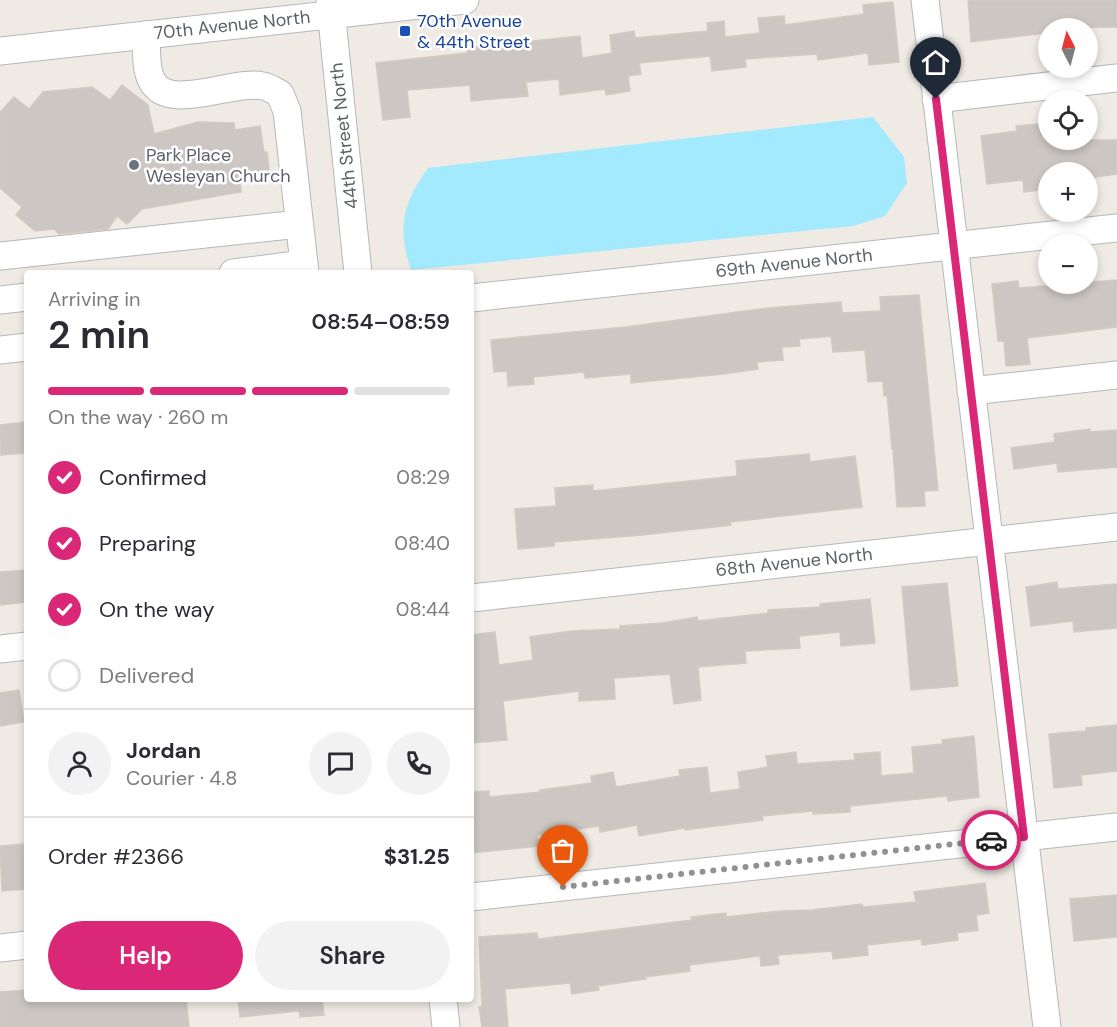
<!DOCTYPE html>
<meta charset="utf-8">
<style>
:root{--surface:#fff;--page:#f2f2f3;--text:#2b2b33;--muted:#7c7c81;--line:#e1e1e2;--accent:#db2777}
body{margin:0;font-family:"DM Sans",sans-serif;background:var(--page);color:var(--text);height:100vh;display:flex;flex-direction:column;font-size:22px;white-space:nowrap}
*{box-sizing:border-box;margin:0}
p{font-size:20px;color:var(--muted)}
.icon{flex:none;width:33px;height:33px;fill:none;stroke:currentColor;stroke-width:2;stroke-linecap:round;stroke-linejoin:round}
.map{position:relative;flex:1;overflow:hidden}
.sheet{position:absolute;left:24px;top:270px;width:450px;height:732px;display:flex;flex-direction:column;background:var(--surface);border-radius:6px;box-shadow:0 3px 9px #0003}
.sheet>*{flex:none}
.needle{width:39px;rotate:354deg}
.buttons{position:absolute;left:1038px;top:18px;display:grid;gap:12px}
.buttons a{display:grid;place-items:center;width:60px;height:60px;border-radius:50%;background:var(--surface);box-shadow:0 3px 9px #0003;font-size:30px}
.pin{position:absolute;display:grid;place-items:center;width:51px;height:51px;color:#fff;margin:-62px -26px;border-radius:50% 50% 50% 0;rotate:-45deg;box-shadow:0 0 6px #0007}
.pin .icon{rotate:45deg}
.courier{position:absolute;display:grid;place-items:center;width:60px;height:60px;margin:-30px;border:4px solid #db2777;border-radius:50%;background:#fff;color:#222;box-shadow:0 2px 8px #0007}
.summary em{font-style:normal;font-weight:600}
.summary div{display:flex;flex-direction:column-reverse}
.summary{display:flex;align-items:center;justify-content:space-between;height:102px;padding:0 24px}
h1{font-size:39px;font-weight:600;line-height:45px}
.bar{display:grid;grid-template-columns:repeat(4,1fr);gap:9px 6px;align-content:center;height:72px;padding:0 24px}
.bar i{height:8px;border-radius:4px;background:var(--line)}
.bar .active{background:var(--accent)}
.bar p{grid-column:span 4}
.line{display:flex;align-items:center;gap:15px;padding:0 24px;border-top:2px solid var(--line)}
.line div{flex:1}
.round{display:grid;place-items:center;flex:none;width:63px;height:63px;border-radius:32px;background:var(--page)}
ol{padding:0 24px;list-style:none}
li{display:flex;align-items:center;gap:18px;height:66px}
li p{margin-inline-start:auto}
li .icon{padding:6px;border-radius:50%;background:var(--accent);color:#fff;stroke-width:4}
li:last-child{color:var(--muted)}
li i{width:33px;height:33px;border:3px solid var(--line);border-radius:50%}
.cta{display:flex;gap:12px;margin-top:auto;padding:12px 24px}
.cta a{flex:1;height:69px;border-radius:36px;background:var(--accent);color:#fff;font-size:24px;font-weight:600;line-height:69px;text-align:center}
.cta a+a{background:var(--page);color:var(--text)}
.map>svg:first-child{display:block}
.water{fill:#a3eaff}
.building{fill:#ccc7c2;stroke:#d4cac1;stroke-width:1.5}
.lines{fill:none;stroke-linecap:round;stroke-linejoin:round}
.minor-casing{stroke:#b4b8bb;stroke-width:29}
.minor{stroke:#fff;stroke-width:27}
.done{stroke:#8f9291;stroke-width:6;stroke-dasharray:0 10.8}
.route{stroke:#db2777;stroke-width:8}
.transit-dot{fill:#1a4fb4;stroke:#fff;stroke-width:2}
.worship-dot{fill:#6b7280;stroke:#fff;stroke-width:2}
.labels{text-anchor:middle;stroke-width:5;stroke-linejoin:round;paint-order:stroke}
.transit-label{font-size:18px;fill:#164399;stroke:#fff;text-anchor:start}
.street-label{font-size:18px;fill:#5b6265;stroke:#fff}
.worship-label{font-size:18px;fill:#5b616d;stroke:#fff;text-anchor:start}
</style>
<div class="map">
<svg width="1117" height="1027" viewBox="0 0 1117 1027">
<rect width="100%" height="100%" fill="#efeae3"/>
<path class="water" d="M873,117L904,157L907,183L885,216L853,226L411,270C397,228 402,204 428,168Z"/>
<g class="building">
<path d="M968,0H1117V27L1046,28V33L971,42Z"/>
<path d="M893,2L899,62L869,65L868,53L818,60L817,54L745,59L746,67L712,71L710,56L639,63L641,74L628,76L630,91L606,95L605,89L560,95L559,79L526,82L528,96L471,101L470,85L407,90L410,117L383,120L376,63L467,53L466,48L580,36L582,58L612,53L610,35L634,31L635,38L708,31L707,23L724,21L725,37L760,33L758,18L784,16L785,25L864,14L863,5Z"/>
<path d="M122,85L148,105L154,134L198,122L234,123L235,130L260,126L264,152H267L270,177L240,181L241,192L142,209L127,224L117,216L108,229L59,234L54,229L35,231L16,215L22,207L0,188V112L14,97L29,109L43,92L92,87L110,100Z"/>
<path d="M1048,123V140H1117V174L1088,178V172H1048V189L1024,192L1023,180L987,184L981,136L1017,131L1016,126Z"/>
<path d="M1117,280V327L1027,338L1030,364L1006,366L1004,341H998L992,284L1018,281L1019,288Z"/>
<path d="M919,295L938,490L924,491L925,506L897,507L893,449H892L887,395L884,396L883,381L868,382L865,350L833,352L831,336L799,339L800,346L782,347L783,360L757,362L758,369L723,374L631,383V374L585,378L584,372L533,377L534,384L508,386L507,371L494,372L491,340L626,327L768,308L841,302L842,313L881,311L880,297Z"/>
<path d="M27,422V453L1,455L0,425Z"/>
<path d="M1090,429V432L1117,430V467L1058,472L1057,463L1014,469L1011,448L1055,442L1054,434Z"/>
<path d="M809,454L810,462L855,456L862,507L730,522L731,525L642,535L554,542V546L518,549L515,509L556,506L555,488L593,485V491L737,476L736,461Z"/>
<path d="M27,570V602L0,605V572Z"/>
<path d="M1057,582L1058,589L1117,584V628L1074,632L1073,621L1031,626L1026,587Z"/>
<path d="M947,583L958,686L911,690L902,587Z"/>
<path d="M870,599L875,643L841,646L840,632L799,636L800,648L745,651L746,663L698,667L701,700L674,704L670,674L614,678L615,699L579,701V691L503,701L507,740L471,743V635L495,632L499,665L533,660L530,637L572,631L620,629V626L662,623L697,617L698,621L768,613V610L820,607V604Z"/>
<path d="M19,690L24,722L0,726V693Z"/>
<path d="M1117,725V771L1081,775L1082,785L1054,788L1049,734L1086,731V728Z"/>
<path d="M974,736L979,797L948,801L947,796L850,806V812L813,814V811L762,816L763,820L685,830V828L639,836L637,825L600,832L599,826L537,835L539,846L471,853V792L489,791V797L541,792L540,790L592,783L591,776L613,772L616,787L680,776L679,770L707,767L710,793L740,789L738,772L768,767L766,756L796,752L797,764L855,760L854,754L880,752L881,776L914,773L912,747L943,744L942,740Z"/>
<path d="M24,844L25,859H27V889L2,891L0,846Z"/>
<path d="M985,883L989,913L976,915L978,930L957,933L958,940L922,945L921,939L867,945L868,955L833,959L832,951L778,955L779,964L761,966L760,956L689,965L690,971L645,977L646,979L598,986L599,990L572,994L570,983L505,989L508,1027H482L479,1007L482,1006L479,937L537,933L538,939L692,920L691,917L726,913V917L781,911L812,910L862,904L863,907L916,902L914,892Z"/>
<path d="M1117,895V937L1074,941L1070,899Z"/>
<path d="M27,990V999H186L189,1027H0V992Z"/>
<path d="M238,999H322L324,1015L300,1017L299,1011L240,1017Z"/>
</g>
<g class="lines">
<defs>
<g id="minor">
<path d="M330,0L358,273"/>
<path d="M925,0L1047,1027"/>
<path d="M146,35C147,48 145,69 152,81C169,113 234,79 263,86C269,87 275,91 280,94L287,111L305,273"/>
<path d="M0,51L465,0"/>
<path d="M936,99L1117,78"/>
<path d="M0,256L299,224"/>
<path d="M233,273L304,264"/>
<path d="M471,298L1117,228"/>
<path d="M0,300L27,297"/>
<path d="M0,350L27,347"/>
<path d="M971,391L1117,375"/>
<path d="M471,598L1117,527"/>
<path d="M0,649L27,646"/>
<path d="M471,897L1117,827"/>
<path d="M0,948L27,945"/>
<path d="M443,999L446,1027"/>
</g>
</defs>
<use href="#minor" class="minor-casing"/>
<use href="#minor" class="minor"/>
</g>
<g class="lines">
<path class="done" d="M563,887L991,840"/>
<path class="route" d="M936,99L1024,837L991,840"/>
</g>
<rect class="transit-dot" x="399" y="25" width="12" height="12" rx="3"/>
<circle class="worship-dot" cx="134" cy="165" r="6"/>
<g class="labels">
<g class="transit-label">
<text x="417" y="27">70th Avenue<tspan x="417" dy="21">&amp; 44th Street</tspan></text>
</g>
<g class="street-label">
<text transform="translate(232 25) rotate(-6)" y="6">70th Avenue North</text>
<text transform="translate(344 136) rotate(-96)" y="6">44th Street North</text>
<text transform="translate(794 263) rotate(-6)" y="6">69th Avenue North</text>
<text transform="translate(794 562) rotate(-6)" y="6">68th Avenue North</text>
</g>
<g class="worship-label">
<text x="146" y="161">Park Place<tspan x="146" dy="21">Wesleyan Church</tspan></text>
</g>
</g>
</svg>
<div class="buttons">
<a><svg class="needle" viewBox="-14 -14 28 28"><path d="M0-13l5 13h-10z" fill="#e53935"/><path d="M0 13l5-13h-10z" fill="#7c7c81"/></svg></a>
<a><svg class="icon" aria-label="locate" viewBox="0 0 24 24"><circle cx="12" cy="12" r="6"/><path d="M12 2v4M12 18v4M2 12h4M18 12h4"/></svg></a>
<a>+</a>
<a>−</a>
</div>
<div class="pin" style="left:563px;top:887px;background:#ea580c"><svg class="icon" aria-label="bag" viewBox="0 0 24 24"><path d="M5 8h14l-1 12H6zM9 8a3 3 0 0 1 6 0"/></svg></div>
<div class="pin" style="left:936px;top:99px;background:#1f2937"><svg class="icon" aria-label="home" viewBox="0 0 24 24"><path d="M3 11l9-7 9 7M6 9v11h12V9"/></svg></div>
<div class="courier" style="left:991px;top:840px"><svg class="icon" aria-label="car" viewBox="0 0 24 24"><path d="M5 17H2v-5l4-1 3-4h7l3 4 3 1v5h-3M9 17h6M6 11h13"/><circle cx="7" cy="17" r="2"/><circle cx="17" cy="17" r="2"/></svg></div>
<section class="sheet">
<div class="summary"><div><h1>2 min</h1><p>Arriving in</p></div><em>08:54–08:59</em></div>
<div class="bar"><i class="active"></i><i class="active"></i><i class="active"></i><i></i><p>On the way · 260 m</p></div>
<ol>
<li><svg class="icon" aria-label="check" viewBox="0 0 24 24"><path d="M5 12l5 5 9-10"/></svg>Confirmed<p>08:29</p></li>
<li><svg class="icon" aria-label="check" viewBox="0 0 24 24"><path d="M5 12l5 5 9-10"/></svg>Preparing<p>08:40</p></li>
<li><svg class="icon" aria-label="check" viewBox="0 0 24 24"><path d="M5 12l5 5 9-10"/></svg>On the way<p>08:44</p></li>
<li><i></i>Delivered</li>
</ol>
<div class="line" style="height:108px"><a class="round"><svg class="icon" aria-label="person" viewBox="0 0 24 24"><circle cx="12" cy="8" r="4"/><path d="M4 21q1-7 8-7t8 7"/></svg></a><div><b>Jordan</b><p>Courier · 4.8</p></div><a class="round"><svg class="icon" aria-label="chat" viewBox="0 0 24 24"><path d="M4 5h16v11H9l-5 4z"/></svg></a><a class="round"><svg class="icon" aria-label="phone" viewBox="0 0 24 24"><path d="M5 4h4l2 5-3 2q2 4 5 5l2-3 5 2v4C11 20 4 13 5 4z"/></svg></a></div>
<div class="line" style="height:78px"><div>Order #2366</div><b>$31.25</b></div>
<div class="cta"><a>Help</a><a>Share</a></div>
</section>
</div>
